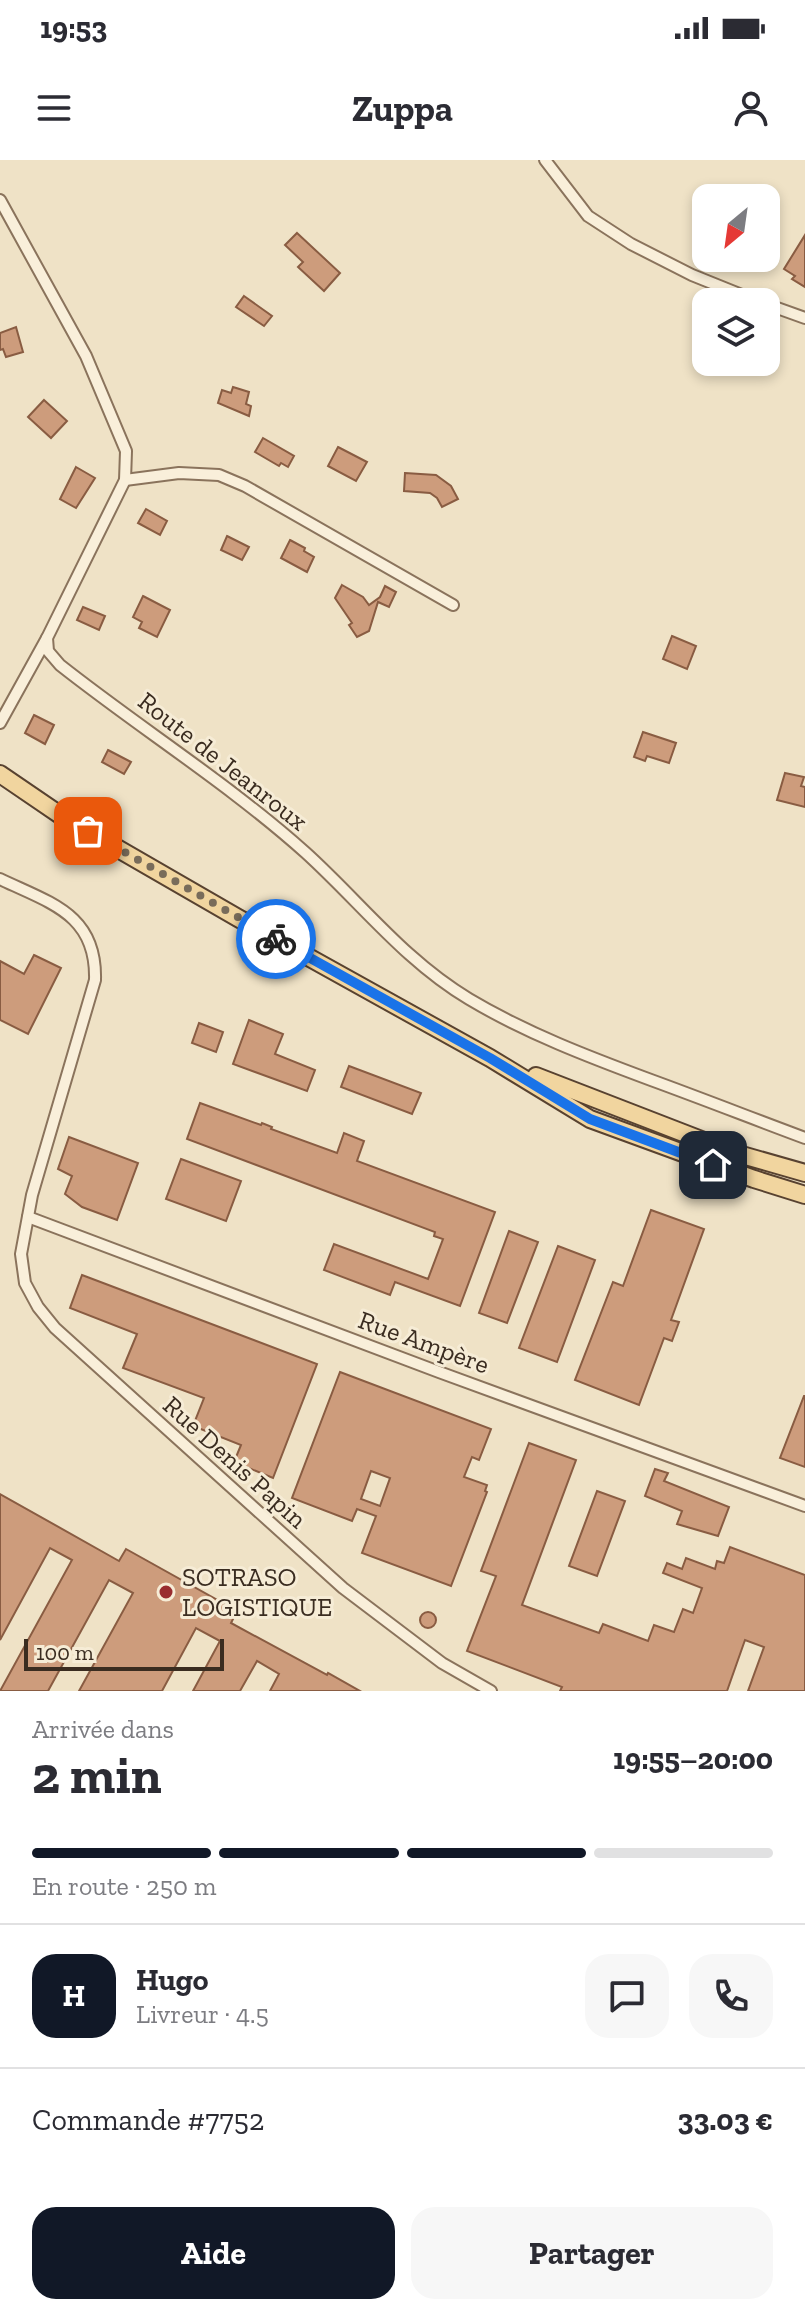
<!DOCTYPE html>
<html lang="fr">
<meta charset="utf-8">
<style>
:root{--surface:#fff;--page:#f7f7f7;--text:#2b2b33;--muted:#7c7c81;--line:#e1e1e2;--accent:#111827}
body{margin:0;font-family:"Zilla Slab",serif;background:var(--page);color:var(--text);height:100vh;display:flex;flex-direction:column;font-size:30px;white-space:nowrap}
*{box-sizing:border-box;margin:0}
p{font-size:26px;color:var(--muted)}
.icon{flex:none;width:44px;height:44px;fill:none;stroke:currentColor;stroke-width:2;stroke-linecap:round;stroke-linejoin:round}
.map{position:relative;height:1531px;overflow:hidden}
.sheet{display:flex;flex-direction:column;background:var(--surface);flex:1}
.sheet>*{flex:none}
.needle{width:52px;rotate:209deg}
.buttons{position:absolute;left:692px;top:24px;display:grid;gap:16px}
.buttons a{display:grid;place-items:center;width:88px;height:88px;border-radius:16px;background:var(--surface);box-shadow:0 4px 12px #0003;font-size:40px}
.scale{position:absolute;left:24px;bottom:20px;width:200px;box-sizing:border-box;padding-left:8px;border:4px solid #3a2c20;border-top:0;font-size:22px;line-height:28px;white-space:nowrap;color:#3a2c20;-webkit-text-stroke:6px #f6ecd6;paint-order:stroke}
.pin{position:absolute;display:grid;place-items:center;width:68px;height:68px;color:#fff;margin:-34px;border-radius:16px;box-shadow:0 4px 12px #0006}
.courier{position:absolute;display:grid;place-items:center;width:80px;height:80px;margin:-40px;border:6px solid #1a73e8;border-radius:50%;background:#fff;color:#222;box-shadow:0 2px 10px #0007}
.headline em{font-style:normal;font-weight:800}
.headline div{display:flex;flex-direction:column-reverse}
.headline{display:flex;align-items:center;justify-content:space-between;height:136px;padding:0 32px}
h1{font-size:52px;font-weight:800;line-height:60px}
.bar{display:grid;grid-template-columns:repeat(4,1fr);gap:12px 8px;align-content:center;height:96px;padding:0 32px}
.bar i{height:10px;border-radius:6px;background:var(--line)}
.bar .on{background:var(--accent)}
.bar p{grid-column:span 4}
.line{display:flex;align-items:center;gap:20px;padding:0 32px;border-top:2px solid var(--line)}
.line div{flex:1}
.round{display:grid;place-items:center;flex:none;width:84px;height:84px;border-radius:24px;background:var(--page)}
.action{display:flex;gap:16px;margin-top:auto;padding:16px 32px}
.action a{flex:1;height:92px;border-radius:24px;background:var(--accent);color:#fff;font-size:32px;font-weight:800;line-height:92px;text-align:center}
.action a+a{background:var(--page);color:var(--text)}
.status{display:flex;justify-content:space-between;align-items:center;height:56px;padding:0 40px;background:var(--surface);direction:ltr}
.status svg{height:22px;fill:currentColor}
header{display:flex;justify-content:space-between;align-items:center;height:104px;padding:0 32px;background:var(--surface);font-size:36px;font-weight:800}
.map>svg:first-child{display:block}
.building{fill:#cd9c7c;stroke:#895c42;stroke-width:2;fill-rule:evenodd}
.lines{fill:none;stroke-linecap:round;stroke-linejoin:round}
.street-casing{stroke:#8a735c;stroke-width:14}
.primary-casing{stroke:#584230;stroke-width:20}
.street{stroke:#f9efda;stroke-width:10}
.primary{stroke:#f1d59f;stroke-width:16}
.done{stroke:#796c5a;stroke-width:8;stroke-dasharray:0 14.4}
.route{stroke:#1a73e8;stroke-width:10}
.poi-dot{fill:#992c2f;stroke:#f6ecd6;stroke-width:3}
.labels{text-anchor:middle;stroke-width:6;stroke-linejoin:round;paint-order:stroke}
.street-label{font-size:26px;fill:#3a2c20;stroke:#f6ecd6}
.poi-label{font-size:26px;fill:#3a2c20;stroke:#f6ecd6;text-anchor:start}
</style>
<div class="status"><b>19:53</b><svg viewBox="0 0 49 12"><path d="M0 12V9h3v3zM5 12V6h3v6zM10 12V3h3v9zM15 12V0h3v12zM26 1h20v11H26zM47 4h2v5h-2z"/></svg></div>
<header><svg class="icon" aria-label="menu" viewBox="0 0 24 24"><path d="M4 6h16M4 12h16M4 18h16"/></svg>Zuppa<svg class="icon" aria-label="person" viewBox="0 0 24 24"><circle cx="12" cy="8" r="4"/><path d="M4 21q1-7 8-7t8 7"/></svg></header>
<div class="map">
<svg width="805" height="1531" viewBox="0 0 805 1531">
<rect width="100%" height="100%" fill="#efe2c6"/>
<g class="building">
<path d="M297,73L340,113L324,131L298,107L303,102L285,85Z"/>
<path d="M805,75V127L792,119L795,116L784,109Z"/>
<path d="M244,136L272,156L264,166L236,147Z"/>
<path d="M16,167L23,192L6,197L3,189L0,190V173Z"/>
<path d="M233,227L249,232L246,244L251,246L249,256L218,243L222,230L231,233Z"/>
<path d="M44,240L67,261L51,278L28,257Z"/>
<path d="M263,278L294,296L288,307L281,303L279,306L255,292Z"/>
<path d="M338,287L367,302L356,321L328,306Z"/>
<path d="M76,307L95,318L76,348L60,339Z"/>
<path d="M405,313L436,315L451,326L458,339L442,347L437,338L430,333L404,331Z"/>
<path d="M146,349L167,361L160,375L138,363Z"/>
<path d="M227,376L249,387L242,400L221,390Z"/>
<path d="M290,380L305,388L304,391L314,397L307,412L281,398Z"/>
<path d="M342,425L363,437L369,445L380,437L385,426L396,432L389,447L378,442L369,471L357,477L349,465L352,463L335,438Z"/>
<path d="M143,436L170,450L157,477L139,468L142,462L133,457Z"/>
<path d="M83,447L105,456L99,470L77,460Z"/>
<path d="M672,476L696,486L687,509L663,499Z"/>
<path d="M34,555L54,565L45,584L25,573Z"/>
<path d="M643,572L676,583L669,603L647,596L645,601L634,597Z"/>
<path d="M108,590L131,602L124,614L102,602Z"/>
<path d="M785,613L804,617L801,626L805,627V647L777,640Z"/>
<path d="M34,795L61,808L28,874L0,860V801L24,814Z"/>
<path d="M249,860L283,874L275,894L315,910L307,931L233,904Z"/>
<path d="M199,863L223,872L216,892L192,883Z"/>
<path d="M349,906L421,933L412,954L341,927Z"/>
<path d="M200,943L261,965L262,963L272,967L271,969L337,993L344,973L364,981L357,1001L495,1052L460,1146L395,1122L390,1135L324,1110L334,1084L428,1119L443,1079L434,1076L435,1072L187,979Z"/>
<path d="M69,977L138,1003L117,1060L82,1047L65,1034L72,1016L58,1009Z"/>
<path d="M181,999L241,1021L226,1061L166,1039Z"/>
<path d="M651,1050L704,1069L671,1160L679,1162L672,1181L664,1178L639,1245L575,1220L613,1122L623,1126Z"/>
<path d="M509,1071L538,1082L507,1163L479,1153Z"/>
<path d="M558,1086L595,1100L557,1202L519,1188Z"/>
<path d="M82,1115L317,1204L273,1318L234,1302L241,1285L193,1266L204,1238L123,1208L137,1174L70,1148Z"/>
<path d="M340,1212L491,1269L479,1300L472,1297L464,1317L487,1325L485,1331L487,1332L451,1426L362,1393L376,1356L357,1349L352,1361L292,1338ZM371,1311L390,1318L380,1346L361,1339Z"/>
<path d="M804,1236H805V1307L780,1298Z"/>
<path d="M529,1283L576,1300L522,1445L599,1473L603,1464L648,1481L654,1465L674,1472L683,1449L693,1453L702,1428L663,1413L667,1403L682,1409L686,1398L715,1409L717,1401L724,1403L730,1387L805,1415V1531H748L764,1487L745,1480L727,1531H560L562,1527L467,1491L496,1416L481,1411Z"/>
<path d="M655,1309L668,1313L664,1321L729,1347L718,1376L677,1364L682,1351L645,1336Z"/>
<path d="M597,1331L625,1341L597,1416L569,1406Z"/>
<path d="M0,1334L119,1401L126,1389L237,1451L231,1463L327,1515L328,1513L360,1531H270L279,1514L257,1501L240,1531H193L220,1481L196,1468L162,1531H79L133,1433L109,1420L48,1531H0L72,1400L50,1388L0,1480Z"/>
<circle cx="428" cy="1460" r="8"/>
</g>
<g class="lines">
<defs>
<g id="street">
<path d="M545,0L588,56L631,84L692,115L759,142"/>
<path d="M0,40L86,196L126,291L125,320L47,478L48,491L60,505C141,569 229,624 306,693C360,742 405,801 469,839C526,873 589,897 651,920C703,939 754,959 805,978"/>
<path d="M766,144L805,158"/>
<path d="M125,320L179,313L219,315L245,326L453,445"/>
<path d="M0,563L47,478"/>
<path d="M0,719C50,743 97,754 95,820L32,1035L21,1094L25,1123L38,1147L55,1168L343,1428L442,1503L491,1531"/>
<path d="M28,1057L439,1212L805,1346"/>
</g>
<g id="primary">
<path d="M0,614L63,657L238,758L490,898L590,959L754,1019L805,1035"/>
<path d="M536,916L735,993L805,1013"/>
</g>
</defs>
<use href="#street" class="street-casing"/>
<use href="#primary" class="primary-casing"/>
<use href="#street" class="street"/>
<use href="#primary" class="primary"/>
</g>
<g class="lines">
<path class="done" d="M88,671L276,779"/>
<path class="route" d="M276,779L490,898L590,959L713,1005"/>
</g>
<circle class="poi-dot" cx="166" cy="1432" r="8"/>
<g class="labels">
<g class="street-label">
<text transform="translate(223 601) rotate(38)" y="9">Route de Jeanroux</text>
<text transform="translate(424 1182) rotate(20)" y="9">Rue Ampère</text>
<text transform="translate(235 1302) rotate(42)" y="9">Rue Denis Papin</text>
</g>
<g class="poi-label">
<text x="182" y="1426">SOTRASO<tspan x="182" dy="30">LOGISTIQUE</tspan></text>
</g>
</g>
</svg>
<div class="buttons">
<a><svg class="needle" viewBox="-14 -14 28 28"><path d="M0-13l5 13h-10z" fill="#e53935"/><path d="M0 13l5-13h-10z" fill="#7c7c81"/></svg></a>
<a><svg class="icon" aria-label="layers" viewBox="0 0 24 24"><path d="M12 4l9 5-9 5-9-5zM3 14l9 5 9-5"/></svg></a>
</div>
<div class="scale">100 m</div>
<div class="pin" style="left:88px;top:671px;background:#ea580c"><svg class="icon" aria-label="bag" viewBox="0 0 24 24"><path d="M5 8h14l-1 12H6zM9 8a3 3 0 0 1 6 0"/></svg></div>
<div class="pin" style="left:713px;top:1005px;background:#1f2937"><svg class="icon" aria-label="home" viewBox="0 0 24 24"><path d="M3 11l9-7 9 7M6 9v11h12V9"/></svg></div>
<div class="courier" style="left:276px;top:779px"><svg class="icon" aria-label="bike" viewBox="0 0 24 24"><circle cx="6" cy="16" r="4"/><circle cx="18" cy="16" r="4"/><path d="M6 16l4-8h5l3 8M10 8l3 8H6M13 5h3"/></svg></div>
</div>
<section class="sheet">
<div class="headline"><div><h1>2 min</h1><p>Arrivée dans</p></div><em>19:55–20:00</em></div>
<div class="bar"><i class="on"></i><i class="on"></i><i class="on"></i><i></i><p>En route · 250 m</p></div>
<div class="line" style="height:144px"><b class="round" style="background:var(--accent);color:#fff">H</b><div><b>Hugo</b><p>Livreur · 4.5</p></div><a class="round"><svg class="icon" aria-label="chat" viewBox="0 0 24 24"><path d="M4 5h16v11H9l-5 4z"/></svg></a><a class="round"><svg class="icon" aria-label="phone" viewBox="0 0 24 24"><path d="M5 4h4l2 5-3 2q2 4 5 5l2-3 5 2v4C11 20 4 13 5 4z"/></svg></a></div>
<div class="line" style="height:104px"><div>Commande #7752</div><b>33.03 €</b></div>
<div class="action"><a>Aide</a><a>Partager</a></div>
</section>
